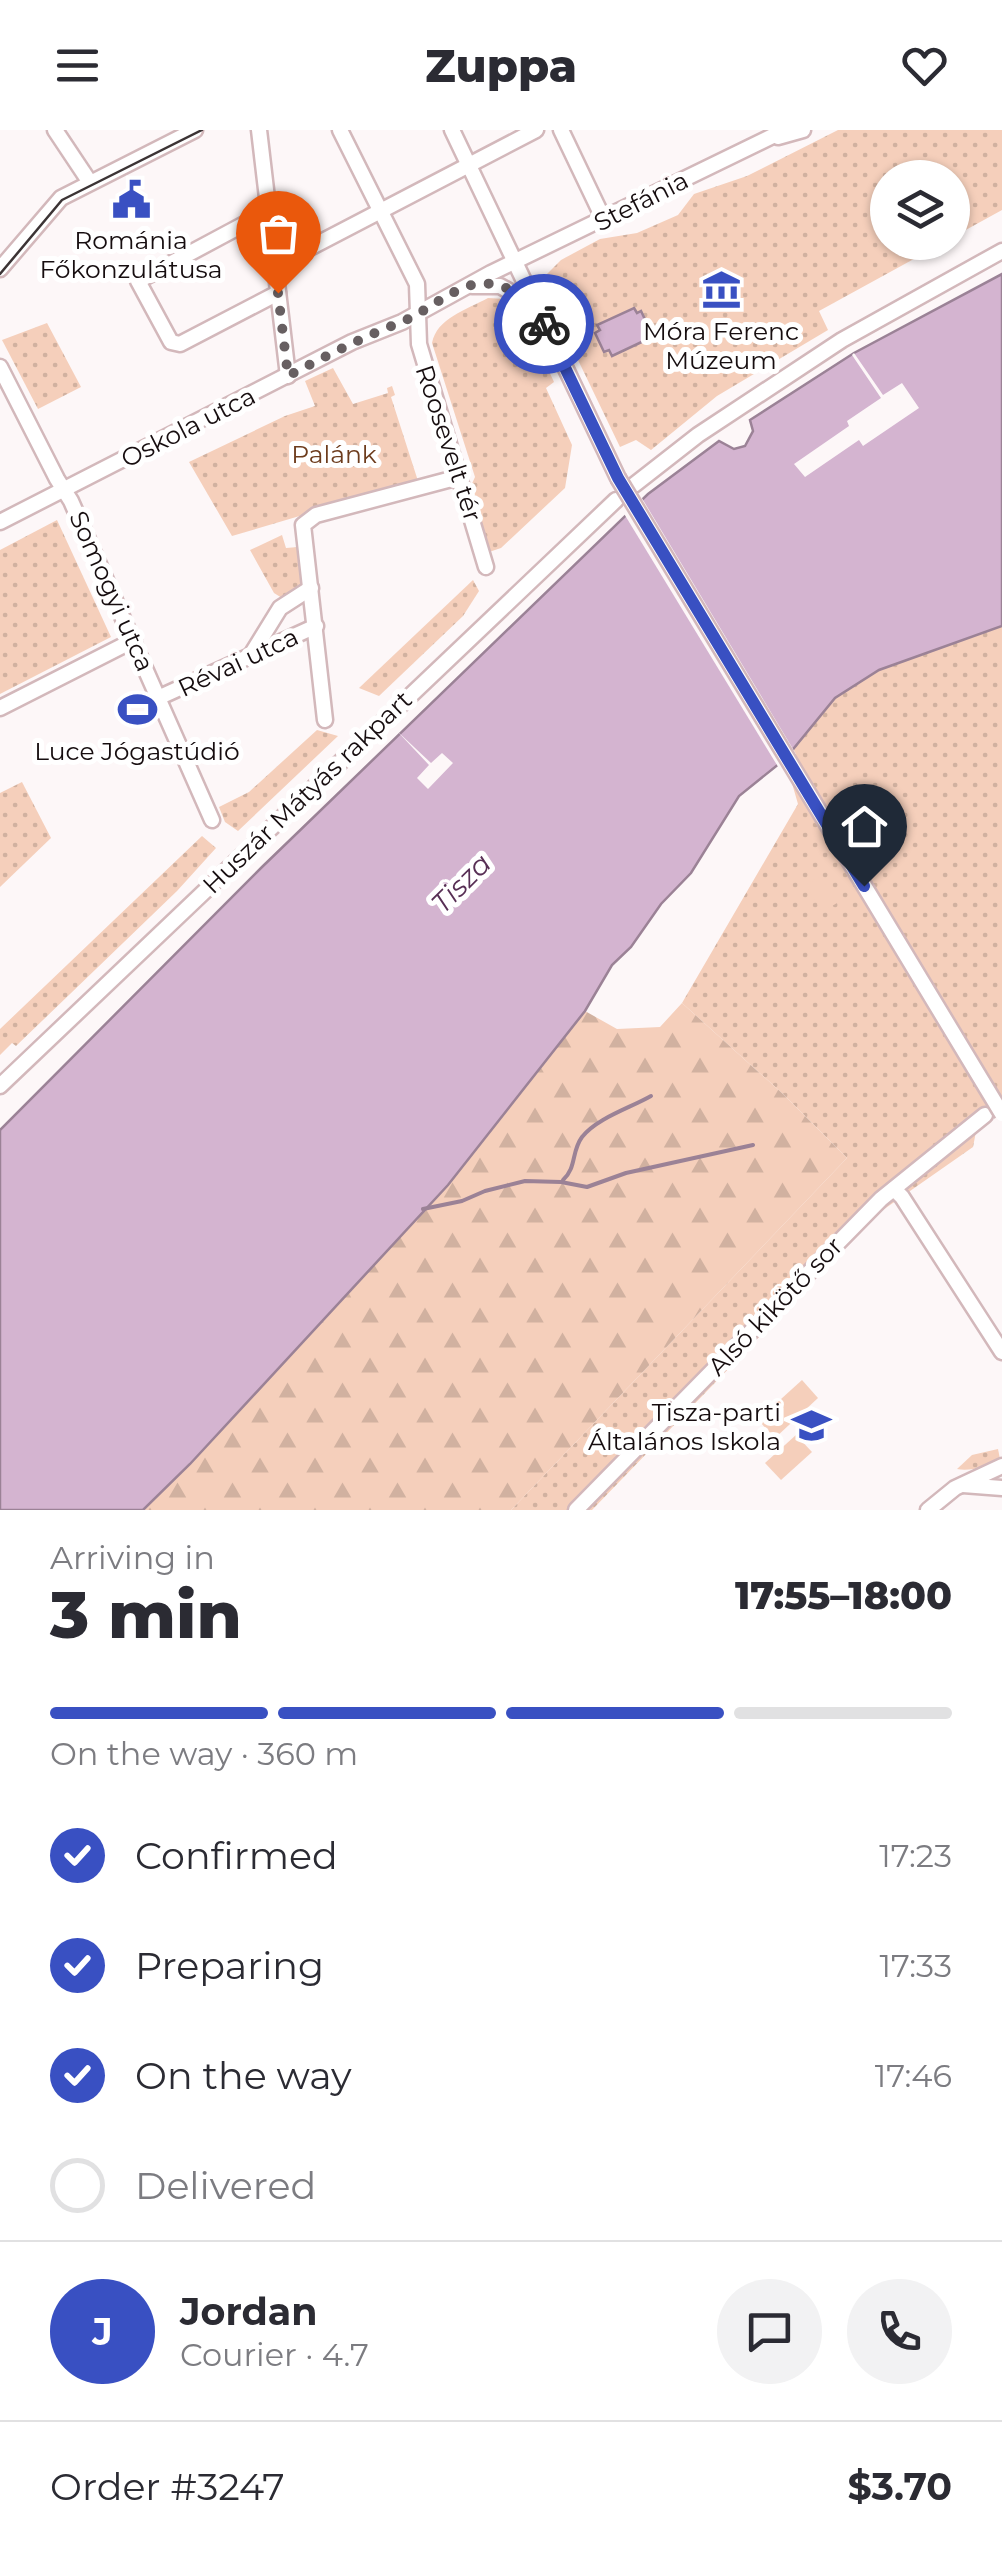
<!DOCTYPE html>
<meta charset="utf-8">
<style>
:root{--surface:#fff;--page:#f2f2f3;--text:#2b2b33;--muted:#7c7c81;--line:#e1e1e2;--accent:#3950c2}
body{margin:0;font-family:Montserrat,sans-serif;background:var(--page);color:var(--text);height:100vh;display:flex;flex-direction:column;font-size:38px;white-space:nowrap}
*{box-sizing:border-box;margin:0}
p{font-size:32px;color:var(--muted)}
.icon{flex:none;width:55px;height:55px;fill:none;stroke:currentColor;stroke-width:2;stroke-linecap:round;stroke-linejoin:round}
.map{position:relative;height:1380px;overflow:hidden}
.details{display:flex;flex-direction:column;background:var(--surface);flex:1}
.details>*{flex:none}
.fabs{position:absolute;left:870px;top:30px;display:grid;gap:20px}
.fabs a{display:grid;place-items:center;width:100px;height:100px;border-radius:50%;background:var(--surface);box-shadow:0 2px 8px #0004;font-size:50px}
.pin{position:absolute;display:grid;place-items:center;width:85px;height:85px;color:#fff;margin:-102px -42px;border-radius:50% 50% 50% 0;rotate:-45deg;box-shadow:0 0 10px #0007}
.pin .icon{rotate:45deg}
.courier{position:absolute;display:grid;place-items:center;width:100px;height:100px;margin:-50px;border:8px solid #3950c2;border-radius:50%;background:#fff;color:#222;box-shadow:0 2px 12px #0007}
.head em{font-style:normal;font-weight:800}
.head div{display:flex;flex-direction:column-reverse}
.head{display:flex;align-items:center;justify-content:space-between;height:170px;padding:0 50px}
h1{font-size:65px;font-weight:800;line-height:75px}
.bar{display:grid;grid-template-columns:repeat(4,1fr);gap:15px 10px;align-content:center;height:120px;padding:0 50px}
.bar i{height:12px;border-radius:8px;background:var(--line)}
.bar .current{background:var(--accent)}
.bar p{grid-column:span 4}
.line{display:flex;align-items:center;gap:25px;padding:0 50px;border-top:2px solid var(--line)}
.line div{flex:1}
.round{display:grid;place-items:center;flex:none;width:105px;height:105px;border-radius:52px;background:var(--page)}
ol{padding:0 50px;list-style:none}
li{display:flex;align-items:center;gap:30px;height:110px}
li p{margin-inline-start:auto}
li .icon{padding:10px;border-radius:50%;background:var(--accent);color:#fff;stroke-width:4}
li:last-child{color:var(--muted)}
li i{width:55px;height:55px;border:5px solid var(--line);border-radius:50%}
header{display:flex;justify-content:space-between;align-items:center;height:130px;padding:0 50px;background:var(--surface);font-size:45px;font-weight:800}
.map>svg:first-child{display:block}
.grass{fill:url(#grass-dots)}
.forest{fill:url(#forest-firs)}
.pitch{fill:#f5cfbb}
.water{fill:#d4b4d0;stroke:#9b8296;stroke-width:2.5}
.pier{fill:#fdf7f8}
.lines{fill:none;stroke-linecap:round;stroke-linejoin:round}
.stream{stroke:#9b8296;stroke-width:4}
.minor-casing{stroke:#d3b8bb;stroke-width:19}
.minor{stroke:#fff;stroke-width:14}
.tram{stroke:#3c3435;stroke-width:2.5}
.minor-bridge-casing{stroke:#d3b8bb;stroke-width:19;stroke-linecap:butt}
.minor-bridge{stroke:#fff;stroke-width:14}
.done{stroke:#675f61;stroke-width:10;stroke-dasharray:0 18}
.route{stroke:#3950c2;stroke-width:12}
.labels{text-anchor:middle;stroke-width:10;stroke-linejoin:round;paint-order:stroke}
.street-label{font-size:25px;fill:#160d0f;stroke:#fff}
.poi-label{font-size:25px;fill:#160d0f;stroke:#fff}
.park-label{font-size:25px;fill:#6d3c1d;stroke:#fff}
.water-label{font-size:28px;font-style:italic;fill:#582f55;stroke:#fff}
</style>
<header><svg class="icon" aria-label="menu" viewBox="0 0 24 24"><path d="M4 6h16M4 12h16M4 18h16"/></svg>Zuppa<svg class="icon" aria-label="heart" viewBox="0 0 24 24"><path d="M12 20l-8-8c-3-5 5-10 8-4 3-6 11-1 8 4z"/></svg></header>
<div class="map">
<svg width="1002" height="1380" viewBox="0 0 1002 1380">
<defs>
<pattern id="grass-dots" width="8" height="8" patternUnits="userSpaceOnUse" patternTransform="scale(2.5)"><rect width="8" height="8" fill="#f5cfbb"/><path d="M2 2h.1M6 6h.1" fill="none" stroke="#d1b1a0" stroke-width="1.8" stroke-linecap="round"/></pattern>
<pattern id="forest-firs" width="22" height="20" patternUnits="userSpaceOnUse" patternTransform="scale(2.5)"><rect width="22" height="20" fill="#f5cfbb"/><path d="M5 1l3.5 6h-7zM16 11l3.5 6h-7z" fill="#d1b1a0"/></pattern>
</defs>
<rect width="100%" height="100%" fill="#fdf7f8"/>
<g class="grass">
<path d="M838,0H1002V80L953,107L952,48H888V112L943,113L819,181L828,200L717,266L651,320L636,310L620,317L550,172L545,146L561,130L600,109L637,103L678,85L694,64L747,46Z"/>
<path d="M488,168L505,169L519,177L554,252L546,258L572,315L565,358L501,418L489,422L470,358L475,347L432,213C437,188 466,180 488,168Z"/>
<path d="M47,193L81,257L38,279L2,210Z"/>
<path d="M333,238L353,274L388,263L387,258L392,256L395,265L391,267L418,351L232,406L189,332L285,286L315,276L305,251Z"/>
<path d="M57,390L111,507L0,564V420Z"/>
<path d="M282,405L286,418L298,417L301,461L282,468L274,463L250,420Z"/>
<path d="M473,450L479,461L463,486L379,566L359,558Z"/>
<path d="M1002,496V966L980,981L973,1017L880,1082L592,1380H511L847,1028L783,964L682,873L798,674L785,629L835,568L879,540Z"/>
<path d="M317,600L338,606L238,701L225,692L219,677L249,662Z"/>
<path d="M22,652L51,708L0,757V663Z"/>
<path d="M202,706L216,718L177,761L16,916L12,913L0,925V899Z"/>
<path d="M998,1319L1000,1329C988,1336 970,1342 957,1339L972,1325Z"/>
</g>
<path class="forest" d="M682,873L783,964L847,1028L511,1380H143L190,1334L448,1055L585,881L617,899L660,897Z"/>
<g class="pitch">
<path d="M820,746L837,773L822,782L806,755Z"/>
<path d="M802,1250L818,1268L775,1308L758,1290Z"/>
<path d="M796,1305L812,1322L781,1350L765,1333Z"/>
</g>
<g class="water">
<path d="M1002,144V496L879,540L835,568L785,629L739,666L691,743L661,774L631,817L612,835L585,881L448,1055L190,1334L143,1380H0V1000L262,737L648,364L719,311L734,319L745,316L753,301L750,290L854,223Z"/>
<path d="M634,178L637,183L641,181L650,200L646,203L648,209L612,226L609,220L604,222L595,203L600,200L597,195Z"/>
</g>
<g class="pier">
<path d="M854,223L883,265L902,253L919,278L863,316L859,310L805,347L794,334L849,296L847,291L881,268L852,225Z"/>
<path d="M640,365L796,624L780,640L623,382Z"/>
<path d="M397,601L431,633L442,623L453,633L428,659L417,648L429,635Z"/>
</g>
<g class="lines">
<g class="stream">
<path d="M563,1050C577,1037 571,1022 582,1007C597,988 630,978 651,966"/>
<path d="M423,1079L462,1071L485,1061L525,1051L561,1052L587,1057L626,1043L753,1015"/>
</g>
<defs>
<g id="minor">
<path d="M55,0L89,51"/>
<path d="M259,0L288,246"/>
<path d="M340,0L417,154L419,214L486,437"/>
<path d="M452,0L618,348"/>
<path d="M561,0L604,90"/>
<path d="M778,7L803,0"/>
<path d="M269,84L250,91L138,151L171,212L180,214L278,163"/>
<path d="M275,136L536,0"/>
<path d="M0,139L61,68L195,0"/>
<path d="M472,156H500L530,173"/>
<path d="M0,237L57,349L71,371L212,690"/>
<path d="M634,355L698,305L842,210L1002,121"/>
<path d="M0,392L352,212L402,192L491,143L785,0"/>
<path d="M251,525L280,478L311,458"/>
<path d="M160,567L316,496"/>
<path d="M0,578L134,510"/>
<path d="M325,590L303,395L316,385L459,347"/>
<path d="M0,956L616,370"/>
<path d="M894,1059L902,1067L1002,1222"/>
<path d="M963,1355L1002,1358"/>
<path d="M576,1380L881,1069L985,985"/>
<path d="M928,1380L955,1358L1002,1336"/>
</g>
</defs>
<use href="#minor" class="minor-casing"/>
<use href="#minor" class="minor"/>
<path class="tram" d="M0,144L62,70L202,0"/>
<defs>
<path id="minor-bridge" d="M618,348L1002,984"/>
</defs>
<use href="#minor-bridge" class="minor-bridge-casing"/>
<use href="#minor-bridge" class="minor-bridge"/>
</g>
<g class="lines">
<path class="done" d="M278,163L288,246C324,227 361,208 399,193C423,184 443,165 468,156C499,146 531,167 544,194"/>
<path class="route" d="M544,194L618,348L864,756"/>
</g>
<defs>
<symbol id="civic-bare" viewBox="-9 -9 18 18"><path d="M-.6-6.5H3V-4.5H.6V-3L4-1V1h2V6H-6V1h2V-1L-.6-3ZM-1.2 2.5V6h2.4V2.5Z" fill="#3950c2" stroke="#fff" stroke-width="2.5" paint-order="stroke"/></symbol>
<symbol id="museum-bare" viewBox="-9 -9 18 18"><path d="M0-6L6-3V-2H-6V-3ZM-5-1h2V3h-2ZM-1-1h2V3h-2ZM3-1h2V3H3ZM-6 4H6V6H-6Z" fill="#3950c2" stroke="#fff" stroke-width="2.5" paint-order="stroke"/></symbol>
<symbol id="stadium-bare" viewBox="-9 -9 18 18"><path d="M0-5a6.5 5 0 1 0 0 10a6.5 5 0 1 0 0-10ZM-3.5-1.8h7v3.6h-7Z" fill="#3950c2" stroke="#fff" stroke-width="2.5" paint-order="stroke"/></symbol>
<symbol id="school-bare" viewBox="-9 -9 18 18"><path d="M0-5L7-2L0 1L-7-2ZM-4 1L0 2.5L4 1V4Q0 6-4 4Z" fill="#3950c2" stroke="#fff" stroke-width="2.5" paint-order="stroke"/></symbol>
</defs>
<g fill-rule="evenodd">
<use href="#civic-bare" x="104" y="42" width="55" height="55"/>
<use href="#museum-bare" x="694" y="132" width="55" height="55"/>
<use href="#stadium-bare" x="110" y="552" width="55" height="55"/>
<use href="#school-bare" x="784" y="1268" width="55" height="55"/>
</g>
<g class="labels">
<g class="street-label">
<text transform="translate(641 71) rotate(-27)" y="9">Stefánia</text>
<text transform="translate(188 297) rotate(-27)" y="9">Oskola utca</text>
<text transform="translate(449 313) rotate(72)" y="9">Roosevelt tér</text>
<text transform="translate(112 461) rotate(66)" y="9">Somogyi utca</text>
<text transform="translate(238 532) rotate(-25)" y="9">Révai utca</text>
<text transform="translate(307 662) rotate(-44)" y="9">Huszár Mátyás rakpart</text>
<text transform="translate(775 1176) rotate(-46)" y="9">Alsó kikötő sor</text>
</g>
<g class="poi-label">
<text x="131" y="119">Románia<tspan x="131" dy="29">Főkonzulátusa</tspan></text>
<text x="721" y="210">Móra Ferenc<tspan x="721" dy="29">Múzeum</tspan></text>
<text x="137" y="630">Luce Jógastúdió</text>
<text x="781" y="1291" text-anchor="end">Tisza-parti<tspan x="781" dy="29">Általános Iskola</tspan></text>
</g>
<g class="park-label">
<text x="334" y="333">Palánk</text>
</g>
<g class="water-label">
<text transform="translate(461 753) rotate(-45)" y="10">Tisza</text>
</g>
</g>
</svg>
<div class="fabs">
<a><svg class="icon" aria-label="layers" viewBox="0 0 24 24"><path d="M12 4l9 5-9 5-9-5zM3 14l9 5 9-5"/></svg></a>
</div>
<div class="pin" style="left:278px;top:163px;background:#ea580c"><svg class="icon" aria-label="bag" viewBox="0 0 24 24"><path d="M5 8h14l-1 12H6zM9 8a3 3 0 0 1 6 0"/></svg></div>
<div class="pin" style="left:864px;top:756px;background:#1f2937"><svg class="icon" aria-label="home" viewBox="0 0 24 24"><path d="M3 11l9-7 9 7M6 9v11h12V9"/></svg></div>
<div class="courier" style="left:544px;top:194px"><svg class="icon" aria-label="bike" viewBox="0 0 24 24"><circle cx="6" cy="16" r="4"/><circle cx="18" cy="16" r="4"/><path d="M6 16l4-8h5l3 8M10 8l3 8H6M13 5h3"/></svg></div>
</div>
<section class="details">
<div class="head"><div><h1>3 min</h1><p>Arriving in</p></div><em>17:55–18:00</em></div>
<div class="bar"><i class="current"></i><i class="current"></i><i class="current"></i><i></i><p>On the way · 360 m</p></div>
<ol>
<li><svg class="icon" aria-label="check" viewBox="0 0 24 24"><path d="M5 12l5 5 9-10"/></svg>Confirmed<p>17:23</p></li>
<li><svg class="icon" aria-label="check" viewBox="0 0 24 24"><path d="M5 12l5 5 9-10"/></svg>Preparing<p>17:33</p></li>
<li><svg class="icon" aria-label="check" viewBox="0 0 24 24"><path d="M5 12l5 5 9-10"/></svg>On the way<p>17:46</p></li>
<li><i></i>Delivered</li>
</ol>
<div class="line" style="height:180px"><b class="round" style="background:var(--accent);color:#fff">J</b><div><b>Jordan</b><p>Courier · 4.7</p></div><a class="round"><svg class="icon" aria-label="chat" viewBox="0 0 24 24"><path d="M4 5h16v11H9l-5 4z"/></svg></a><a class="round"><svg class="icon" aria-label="phone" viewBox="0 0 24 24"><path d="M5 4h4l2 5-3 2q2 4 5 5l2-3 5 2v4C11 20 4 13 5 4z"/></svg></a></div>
<div class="line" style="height:130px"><div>Order #3247</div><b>$3.70</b></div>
</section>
